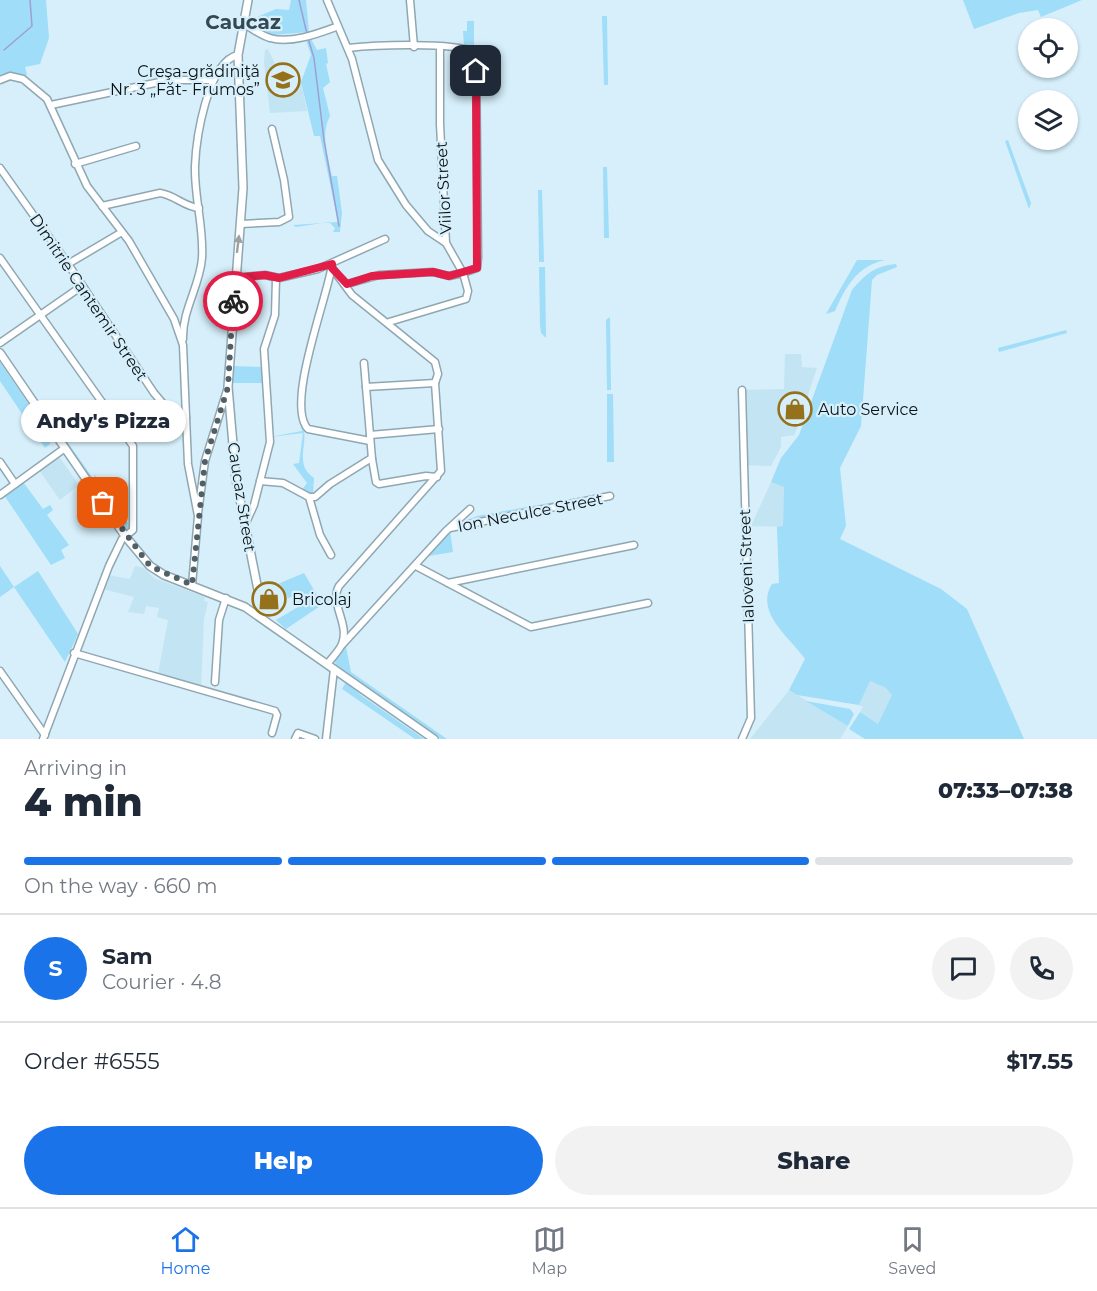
<!DOCTYPE html>
<meta charset="utf-8">
<style>
:root{--surface:#fff;--page:#f2f2f3;--text:#1f2937;--muted:#747a83;--line:#e0e1e3;--accent:#1a73e8}
body{margin:0;font-family:Montserrat,sans-serif;background:var(--page);color:var(--text);height:100vh;display:flex;flex-direction:column;font-size:22px;white-space:nowrap}
*{box-sizing:border-box;margin:0}
p{font-size:20px;color:var(--muted)}
.icon{flex:none;width:33px;height:33px;fill:none;stroke:currentColor;stroke-width:2;stroke-linecap:round;stroke-linejoin:round}
.map{position:relative;height:739px;overflow:hidden}
.drawer{display:flex;flex-direction:column;background:var(--surface);flex:1}
.drawer>*{flex:none}
.fabs{position:absolute;left:1018px;top:18px;display:grid;gap:12px}
.fabs a{display:grid;place-items:center;width:60px;height:60px;border-radius:50%;background:var(--surface);box-shadow:0 2px 4px #0004;font-size:30px}
.pin{position:absolute;display:grid;place-items:center;width:51px;height:51px;color:#fff;margin:-26px;border-radius:12px;box-shadow:0 3px 9px #0006}
.courier{position:absolute;display:grid;place-items:center;width:60px;height:60px;margin:-30px;border:4px solid #e11d48;border-radius:50%;background:#fff;color:#222;box-shadow:0 2px 8px #0007}
.bubble{position:absolute;height:42px;border-radius:21px;background:var(--surface);box-shadow:0 2px 4px #0004;font-size:20px;font-weight:800;line-height:42px;text-align:center}
.head em{font-style:normal;font-weight:800}
.head div{display:flex;flex-direction:column-reverse}
.head{display:flex;align-items:center;justify-content:space-between;height:102px;padding:0 24px}
h1{font-size:39px;font-weight:800;line-height:45px}
.bar{display:grid;grid-template-columns:repeat(4,1fr);gap:9px 6px;align-content:center;height:72px;padding:0 24px}
.bar i{height:8px;border-radius:4px;background:var(--line)}
.bar .selected{background:var(--accent)}
.bar p{grid-column:span 4}
.line{display:flex;align-items:center;gap:15px;padding:0 24px;border-top:2px solid var(--line)}
.line div{flex:1}
.round{display:grid;place-items:center;flex:none;width:63px;height:63px;border-radius:32px;background:var(--page)}
.action{display:flex;gap:12px;margin-top:auto;padding:12px 24px}
.action a{flex:1;height:69px;border-radius:36px;background:var(--accent);color:#fff;font-size:24px;font-weight:800;line-height:69px;text-align:center}
.action a+a{background:var(--page);color:var(--text)}
.menu{display:flex;justify-content:space-around;align-items:center;height:84px;border-top:2px solid var(--line);background:var(--surface);font-size:16px;color:var(--muted)}
.menu a{display:grid;justify-items:center;gap:3px}
.menu .selected{color:var(--accent)}
.map>svg:first-child{display:block}
.built{fill:#c3e4f2}
.green{fill:#9fddf8}
.lines{fill:none;stroke-linecap:round;stroke-linejoin:round}
.stream{stroke:#9f9fd4;stroke-width:1.5}
.minor-casing{stroke:#90a7b1;stroke-width:9}
.tertiary-casing{stroke:#90a7b1;stroke-width:10}
.minor{stroke:#fff;stroke-width:6}
.tertiary{stroke:#fff;stroke-width:7}
.oneway{fill:#9da1a2}
.done{stroke:#516066;stroke-width:6;stroke-dasharray:0 10.8}
.route{stroke:#e11d48;stroke-width:8}
.labels{text-anchor:middle;stroke-width:4.5;stroke-linejoin:round;paint-order:stroke}
.poi-label{font-size:16px;fill:#0a1317;stroke:#d6effa;text-anchor:start}
.street-label{font-size:16px;fill:#0a1317;stroke:#d6effa}
.quarter-label{font-size:20px;font-weight:bold;fill:#344952;stroke:#d6effa}
</style>
<div class="map">
<svg width="1097" height="739" viewBox="0 0 1097 739">
<rect width="100%" height="100%" fill="#d6effa"/>
<g class="built">
<path d="M268,49L276,66L290,65L300,77L307,111L270,113L264,62L265,50Z"/>
<path d="M785,354H801L802,367L817,368L796,431L794,435L781,437V447L771,466L746,465L745,390L784,389Z"/>
<path d="M58,455L79,485L60,500L39,470Z"/>
<path d="M771,482L784,487L783,527L751,526Z"/>
<path d="M135,566L144,568L154,578L205,597L204,601L208,602L204,619L201,687L158,674L168,620L157,617L159,608L146,606L144,614L128,612L134,597L103,589L108,575L130,579Z"/>
<path d="M280,583L288,598L265,605L261,590Z"/>
<path d="M870,681L886,688L892,695L878,724L860,712L863,707L859,705Z"/>
<path d="M789,690L848,726L840,739H750Z"/>
</g>
<g class="green">
<path d="M0,0H46L49,38L40,64L25,67L27,75L10,74L9,79L0,83Z"/>
<path d="M291,0H306L309,32L273,35L251,25L254,23L252,19L276,9L289,10Z"/>
<path d="M963,0H1082L1041,17L1038,10L1019,13L974,29Z"/>
<path d="M602,16H607L608,85H604Z"/>
<path d="M467,21H474V49L464,45L463,31H467Z"/>
<path d="M311,39L317,50L326,48L328,63L326,64L330,82L323,88L330,116C320,134 328,156 332,176H337L342,213L340,232H333L335,228L329,222L296,227L293,225L338,222L320,136H314L301,82L311,55L306,40Z"/>
<path d="M1008,140L1031,203L1029,209L1005,141Z"/>
<path d="M603,167H607L609,238H604Z"/>
<path d="M538,190H542L544,262H539Z"/>
<path d="M857,260H885C857,266 846,286 835,311L826,314Z"/>
<path d="M896,264L897,267L877,275L872,280L861,426L840,468L846,526L840,539L941,589L967,609L1024,739H865L849,729L860,712L878,724L892,695L886,688L870,681L859,705L797,695L789,690L805,659C791,638 754,613 772,584L779,583L777,527L783,526L784,487L771,482L781,458L799,435L852,290C866,274 874,266 896,264Z"/>
<path d="M539,267H545L546,338L541,333L540,325Z"/>
<path d="M610,317L611,390H607L606,320Z"/>
<path d="M1066,330L1067,333L999,352L998,348Z"/>
<path d="M0,362L51,437L50,444L45,448L0,381Z"/>
<path d="M232,366L262,367L263,383H231Z"/>
<path d="M607,394H613L614,462H607Z"/>
<path d="M40,403L92,477L93,483L39,404Z"/>
<path d="M300,421C313,438 291,463 314,478L313,494L302,490L307,483L293,464L299,463L303,433L270,437L302,431Z"/>
<path d="M94,474L128,523L131,530L128,533C123,526 123,516 116,511C102,497 98,494 94,474Z"/>
<path d="M23,482L43,509L50,505L53,510L47,515L69,545L61,550L65,558L51,565L4,495Z"/>
<path d="M599,494H606L455,525L477,516Z"/>
<path d="M450,531L453,552L428,556L448,532Z"/>
<path d="M0,566L14,587L38,571L78,634L65,662L14,587L0,597Z"/>
<path d="M304,573L321,602L327,598L329,600L286,629L276,620L298,607L292,597L288,598L280,583Z"/>
<path d="M346,647L351,672L447,739H441L336,666L335,661Z"/>
<path d="M346,682L362,696L424,739H415L342,689Z"/>
<path d="M806,701L850,709L854,714L848,726Z"/>
</g>
<g class="lines">
<g class="stream">
<path d="M299,0L307,34"/>
<path d="M308,38L314,58L324,140L339,226"/>
<path d="M4,50L32,26L30,0"/>
</g>
<defs>
<g id="minor">
<path d="M327,0L352,59L378,160L406,205L428,231L446,243"/>
<path d="M410,0L414,47"/>
<path d="M244,24C252,28 261,36 270,38C290,44 317,34 336,27"/>
<path d="M348,48C376,45 452,42 476,52L478,258L477,268L463,273L446,243L440,124V48"/>
<path d="M0,80L10,76L23,79L47,99L87,186L129,241L174,319L183,345L188,464L198,516L192,585"/>
<path d="M51,105L169,80H213"/>
<path d="M75,164L136,146"/>
<path d="M0,168L68,264L154,393L165,406L186,418"/>
<path d="M102,206L160,193C175,195 184,207 199,208"/>
<path d="M241,224L279,222L289,217L284,180L272,129"/>
<path d="M0,258L133,446V530L122,539L109,566L43,739"/>
<path d="M68,264L122,232"/>
<path d="M332,265C327,299 285,405 308,429L370,441"/>
<path d="M234,278L265,275L279,278L318,269L385,239"/>
<path d="M347,284L379,275L433,272L449,276L463,273L468,291L466,299L389,322"/>
<path d="M183,339C182,310 200,286 202,258C204,227 194,197 195,166C196,140 207,62 238,55"/>
<path d="M0,343L82,286"/>
<path d="M364,363L372,459"/>
<path d="M366,387L435,383"/>
<path d="M370,435L439,429"/>
<path d="M0,462L15,484"/>
<path d="M260,481L283,483L309,497H315L330,484L370,459H372L376,482L379,484L426,476L437,477"/>
<path d="M0,495L65,448"/>
<path d="M309,497L320,535L331,555"/>
<path d="M198,513L205,461L228,387"/>
<path d="M245,525L254,505L270,442L264,349L275,315L276,278"/>
<path d="M450,528L610,496"/>
<path d="M416,566L531,627L648,603"/>
<path d="M448,583L634,545"/>
<path d="M342,645L446,531L470,509"/>
<path d="M74,653L275,711L277,715L272,733"/>
<path d="M327,664C332,658 339,651 342,644C350,624 329,603 339,586L441,471L435,383L438,374L435,362L352,295L332,268"/>
<path d="M0,671L45,735"/>
<path d="M215,682L219,620L226,598"/>
<path d="M295,739L298,733L315,739"/>
<path d="M326,739L334,669"/>
<path d="M742,739L751,718L742,390"/>
</g>
<g id="tertiary">
<path d="M248,0L238,55L243,188L228,387L236,479L259,595L258,615"/>
<path d="M0,353L125,536L150,566L164,575L245,607L434,739"/>
</g>
</defs>
<use href="#minor" class="minor-casing"/>
<use href="#tertiary" class="tertiary-casing"/>
<use href="#minor" class="minor"/>
<use href="#tertiary" class="tertiary"/>
</g>
<defs><path id="oneway-solid" d="M-6-.8H1V-3.2L6.5 0L1 3.2V.8H-6Z" transform="scale(1.5)"/></defs>
<use class="oneway" href="#oneway-solid" transform="translate(238 244) rotate(-83)"/>
<g class="lines">
<path class="done" d="M103,503L150,566L192,585L205,461L228,387L233,301"/>
<path class="route" d="M233,301L234,278L265,275L279,278L332,264V268L347,284L372,276L433,272L449,276L477,268L476,71"/>
</g>
<defs>
<symbol id="school-ring" viewBox="-11 -11 22 22"><circle r="9.5" fill="#d6effa" stroke="#96711b" stroke-width="1.5"/><path d="M0-5L7-2L0 1L-7-2ZM-4 1L0 2.5L4 1V4Q0 6-4 4Z" fill="#96711b"/></symbol>
<symbol id="shop-ring" viewBox="-11 -11 22 22"><circle r="9.5" fill="#d6effa" stroke="#96711b" stroke-width="1.5"/><path d="M-5-2.5h2.3a2.7 3.5 0 0 1 5.4 0H5L5.5 6h-11ZM-1.5-2.5h3a1.5 2.3 0 0 0-3 0Z" fill="#96711b"/></symbol>
</defs>
<g fill-rule="evenodd">
<use href="#school-ring" x="264" y="61" width="38" height="38"/>
<use href="#shop-ring" x="776" y="390" width="38" height="38"/>
<use href="#shop-ring" x="250" y="580" width="38" height="38"/>
</g>
<g class="labels">
<g class="poi-label">
<text x="260" y="77" text-anchor="end">Creşa-grădiniţă<tspan x="260" dy="18">Nr. 3 „Făt- Frumos”</tspan></text>
<text x="818" y="415">Auto Service</text>
<text x="292" y="605">Bricolaj</text>
</g>
<g class="street-label">
<text transform="translate(443 188) rotate(-93)" y="6">Viilor Street</text>
<text transform="translate(89 297) rotate(56)" y="6">Dimitrie Cantemir Street</text>
<text transform="translate(242 497) rotate(81)" y="6">Caucaz Street</text>
<text transform="translate(530 512) rotate(-11)" y="6">Ion Neculce Street</text>
<text transform="translate(746 566) rotate(-92)" y="6">Ialoveni Street</text>
</g>
<g class="quarter-label">
<text x="243" y="29">Caucaz</text>
</g>
</g>
</svg>
<div class="fabs">
<a><svg class="icon" aria-label="locate" viewBox="0 0 24 24"><circle cx="12" cy="12" r="6"/><path d="M12 2v4M12 18v4M2 12h4M18 12h4"/></svg></a>
<a><svg class="icon" aria-label="layers" viewBox="0 0 24 24"><path d="M12 4l9 5-9 5-9-5zM3 14l9 5 9-5"/></svg></a>
</div>
<div class="pin" style="left:103px;top:503px;background:#ea580c"><svg class="icon" aria-label="bag" viewBox="0 0 24 24"><path d="M5 8h14l-1 12H6zM9 8a3 3 0 0 1 6 0"/></svg></div>
<div class="pin" style="left:476px;top:71px;background:#1f2937"><svg class="icon" aria-label="home" viewBox="0 0 24 24"><path d="M3 11l9-7 9 7M6 9v11h12V9"/></svg></div>
<div class="courier" style="left:233px;top:301px"><svg class="icon" aria-label="bike" viewBox="0 0 24 24"><circle cx="6" cy="16" r="4"/><circle cx="18" cy="16" r="4"/><path d="M6 16l4-8h5l3 8M10 8l3 8H6M13 5h3"/></svg></div>
<div class="bubble" style="left:21px;top:400px;width:165px">Andy's Pizza</div>
</div>
<section class="drawer">
<div class="head"><div><h1>4 min</h1><p>Arriving in</p></div><em>07:33–07:38</em></div>
<div class="bar"><i class="selected"></i><i class="selected"></i><i class="selected"></i><i></i><p>On the way · 660 m</p></div>
<div class="line" style="height:108px"><b class="round" style="background:var(--accent);color:#fff">S</b><div><b>Sam</b><p>Courier · 4.8</p></div><a class="round"><svg class="icon" aria-label="chat" viewBox="0 0 24 24"><path d="M4 5h16v11H9l-5 4z"/></svg></a><a class="round"><svg class="icon" aria-label="phone" viewBox="0 0 24 24"><path d="M5 4h4l2 5-3 2q2 4 5 5l2-3 5 2v4C11 20 4 13 5 4z"/></svg></a></div>
<div class="line" style="height:78px"><div>Order #6555</div><b>$17.55</b></div>
<div class="action"><a>Help</a><a>Share</a></div>
</section>
<nav class="menu">
<a class="selected"><svg class="icon" aria-label="home" viewBox="0 0 24 24"><path d="M3 11l9-7 9 7M6 9v11h12V9"/></svg>Home</a>
<a><svg class="icon" aria-label="map" viewBox="0 0 24 24"><path d="M3 6l6-2 6 2 6-2v14l-6 2-6-2-6 2zM9 4v14M15 6v14"/></svg>Map</a>
<a><svg class="icon" aria-label="saved" viewBox="0 0 24 24"><path d="M7 4h10v16l-5-4-5 4z"/></svg>Saved</a>
</nav>
